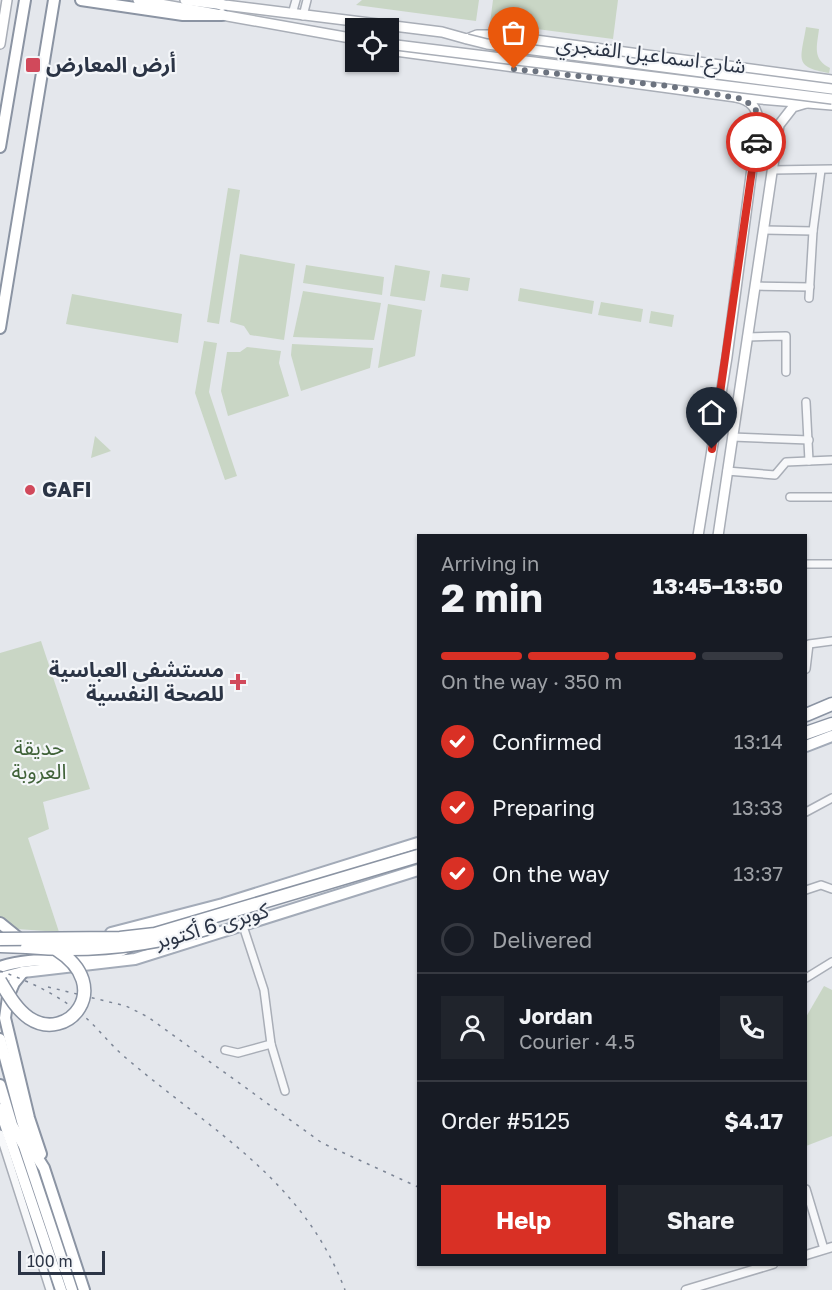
<!DOCTYPE html>
<meta charset="utf-8">
<style>
:root{--surface:#171b24;--page:#20242c;--text:#f1f3f6;--muted:#9ea1a6;--line:#363941;--accent:#d93025}
body{margin:0;font-family:"Golos Text","Noto Sans Arabic",sans-serif;background:var(--page);color:var(--text);height:100vh;display:flex;flex-direction:column;font-size:22px;white-space:nowrap}
*{box-sizing:border-box;margin:0}
p{font-size:20px;color:var(--muted)}
.icon{flex:none;width:33px;height:33px;fill:none;stroke:currentColor;stroke-width:2;stroke-linecap:round;stroke-linejoin:round}
.map{position:relative;flex:1;overflow:hidden}
.drawer{position:absolute;left:417px;top:534px;width:390px;height:732px;display:flex;flex-direction:column;background:var(--surface);border-radius:0px;box-shadow:0 2px 4px #0004}
.drawer>*{flex:none}
.fabs{position:absolute;left:345px;top:18px;display:grid;gap:12px}
.fabs a{display:grid;place-items:center;width:54px;height:54px;border-radius:0px;background:var(--surface);box-shadow:0 2px 4px #0004;font-size:30px}
.scale{position:absolute;left:18px;bottom:15px;width:87px;box-sizing:border-box;padding-left:6px;border:3px solid #2b3445;border-top:0;font-size:16px;line-height:21px;white-space:nowrap;color:#2b3445;-webkit-text-stroke:4px #f4f6f9;paint-order:stroke}
.pin{position:absolute;display:grid;place-items:center;width:51px;height:51px;color:#fff;margin:-62px -26px;border-radius:50% 50% 50% 0;rotate:-45deg;box-shadow:0 0 6px #0007}
.pin .icon{rotate:45deg}
.courier{position:absolute;display:grid;place-items:center;width:60px;height:60px;margin:-30px;border:4px solid #d93025;border-radius:50%;background:#fff;color:#222;box-shadow:0 2px 8px #0007}
.overview em{font-style:normal;font-weight:700}
.overview div{display:flex;flex-direction:column-reverse}
.overview{display:flex;align-items:center;justify-content:space-between;height:102px;padding:0 24px}
h1{font-size:39px;font-weight:700;line-height:45px}
.bar{display:grid;grid-template-columns:repeat(4,1fr);gap:9px 6px;align-content:center;height:72px;padding:0 24px}
.bar i{height:8px;border-radius:4px;background:var(--line)}
.bar .selected{background:var(--accent)}
.bar p{grid-column:span 4}
.line{display:flex;align-items:center;gap:15px;padding:0 24px;border-top:2px solid var(--line)}
.line div{flex:1}
.round{display:grid;place-items:center;flex:none;width:63px;height:63px;border-radius:0px;background:var(--page)}
ol{padding:0 24px;list-style:none}
li{display:flex;align-items:center;gap:18px;height:66px}
li p{margin-inline-start:auto}
li .icon{padding:6px;border-radius:50%;background:var(--accent);color:#fff;stroke-width:4}
li:last-child{color:var(--muted)}
li i{width:33px;height:33px;border:3px solid var(--line);border-radius:50%}
.action{display:flex;gap:12px;margin-top:auto;padding:12px 24px}
.action a{flex:1;height:69px;border-radius:0px;background:var(--accent);color:#fff;font-size:24px;font-weight:700;line-height:69px;text-align:center}
.action a+a{background:var(--page);color:var(--text)}
.map>svg:first-child{display:block}
.green{fill:#c9d6c5}
.lines{fill:none;stroke-linecap:round;stroke-linejoin:round}
.minor-casing{stroke:#a9aeb7;stroke-width:10}
.tertiary-casing{stroke:#a9aeb7;stroke-width:11}
.secondary-casing{stroke:#a9aeb7;stroke-width:12}
.primary-casing{stroke:#a3abb8;stroke-width:14}
.trunk-casing{stroke:#8b94a3;stroke-width:14}
.motorway-casing{stroke:#8b94a3;stroke-width:15}
.minor{stroke:#f7f8fa;stroke-width:7}
.tertiary{stroke:#f7f8fa;stroke-width:8}
.secondary{stroke:#fff;stroke-width:9}
.primary{stroke:#fff;stroke-width:10}
.trunk{stroke:#fff;stroke-width:10}
.motorway{stroke:#fff;stroke-width:12}
.rail{stroke:#7d8696;stroke-width:1.5;stroke-dasharray:3 6;stroke-linecap:butt}
.secondary-bridge-casing{stroke:#a9aeb7;stroke-width:12;stroke-linecap:butt}
.motorway-bridge-casing{stroke:#8b94a3;stroke-width:15;stroke-linecap:butt}
.secondary-bridge{stroke:#fff;stroke-width:9}
.motorway-bridge{stroke:#fff;stroke-width:12}
.done{stroke:#6c737f;stroke-width:6;stroke-dasharray:0 10.8}
.route{stroke:#d93025;stroke-width:8}
.poi-dot{fill:#d1495b;stroke:#f4f6f9;stroke-width:2}
.labels{text-anchor:middle;stroke-width:4.5;stroke-linejoin:round;paint-order:stroke}
.street-label{font-size:21px;fill:#2b3445;stroke:#f4f6f9}
.poi-label{font-size:21px;font-weight:bold;fill:#2b3445;stroke:#f4f6f9;text-anchor:start}
.park-label{font-size:21px;fill:#3f6138;stroke:#f4f6f9}
</style>
<div class="map">
<svg width="832" height="1290" viewBox="0 0 832 1290">
<rect width="100%" height="100%" fill="#e4e7ec"/>
<g class="green">
<path d="M362,0H479L476,21L356,5Z"/>
<path d="M493,0H618L613,39L490,23Z"/>
<path d="M806,27L819,29C817,46 812,59 830,68L829,73C793,67 801,59 806,27Z"/>
<path d="M228,188L240,190L219,324L207,322Z"/>
<path d="M240,254L295,264L284,340L250,335L244,326L230,322Z"/>
<path d="M306,265L384,277L382,295L303,283Z"/>
<path d="M395,265L430,271L425,301L390,296Z"/>
<path d="M442,274L470,278L468,291L440,287Z"/>
<path d="M520,288L594,301L592,314L518,301Z"/>
<path d="M303,291L381,303L374,340L293,337Z"/>
<path d="M72,294L182,314L178,343L66,324Z"/>
<path d="M601,302L643,309L641,322L598,315Z"/>
<path d="M388,304L422,310L415,356L378,368Z"/>
<path d="M651,311L674,315L672,327L649,323Z"/>
<path d="M204,341L217,343L209,392L237,476L225,480L195,393Z"/>
<path d="M292,344L373,348L370,368L301,391L291,355Z"/>
<path d="M247,347L281,351L279,363L289,396L228,416L221,391L227,352H240Z"/>
<path d="M95,436L111,451L91,458Z"/>
<path d="M41,641L90,789L43,802L49,829L28,838L59,932L17,929L0,917V653Z"/>
<path d="M824,986L832,990V1136L806,1146V1017Z"/>
</g>
<g class="lines">
<defs>
<g id="minor">
<path d="M292,14L296,0"/>
<path d="M303,16L307,0"/>
<path d="M772,170L832,169"/>
<path d="M764,230L813,231"/>
<path d="M755,286L810,287"/>
<path d="M809,298L813,231L821,170"/>
<path d="M747,337L786,336V372"/>
<path d="M806,402L809,461"/>
<path d="M732,437L809,440"/>
<path d="M727,471L775,475L786,462L832,460"/>
<path d="M790,497H832"/>
<path d="M806,564H832"/>
<path d="M806,669L809,644L832,641"/>
<path d="M806,812L832,798"/>
<path d="M806,890L821,885L832,889"/>
<path d="M806,978L832,962"/>
<path d="M271,1044L285,1091"/>
<path d="M225,1050L238,1053L271,1044L264,990L243,926"/>
<path d="M0,1134L50,1290"/>
<path d="M806,1189L824,1249"/>
</g>
<g id="tertiary">
<path d="M806,1255L832,1247"/>
<path d="M686,1290L773,1264"/>
</g>
<g id="secondary">
<path d="M138,0L356,39"/>
<path d="M185,0L442,32L467,39L477,35H498L832,80"/>
<path d="M0,44L7,0"/>
<path d="M388,50L736,97L832,105"/>
<path d="M698,536L727,357L758,123C758,108 751,100 736,97"/>
<path d="M718,536L779,125L793,107L813,101"/>
</g>
<g id="primary">
<path d="M806,746L832,736"/>
<path d="M111,933L223,904L418,843"/>
<path d="M0,978L23,972L135,959L418,870"/>
</g>
<g id="trunk">
<path d="M81,0L183,15H222"/>
<path d="M212,0L222,5"/>
<path d="M0,147L25,0"/>
<path d="M0,328L54,0"/>
<path d="M0,923L21,940"/>
<path d="M150,934L169,920"/>
<path d="M0,967C41,952 90,969 129,947"/>
<path d="M23,972L14,983L8,997L5,1018L29,1118L41,1154"/>
<path d="M0,1039L22,1121L32,1149L44,1168L84,1290"/>
<path d="M0,1085L12,1125L23,1144"/>
<path d="M0,1109L61,1290"/>
<path d="M23,1143L72,1290"/>
</g>
<g id="motorway">
<path d="M806,715L832,704"/>
<path d="M806,733L832,724"/>
<path d="M0,946L27,947"/>
</g>
</defs>
<use href="#minor" class="minor-casing"/>
<use href="#tertiary" class="tertiary-casing"/>
<use href="#secondary" class="secondary-casing"/>
<use href="#primary" class="primary-casing"/>
<use href="#trunk" class="trunk-casing"/>
<use href="#motorway" class="motorway-casing"/>
<use href="#minor" class="minor"/>
<use href="#tertiary" class="tertiary"/>
<use href="#secondary" class="secondary"/>
<use href="#primary" class="primary"/>
<use href="#trunk" class="trunk"/>
<use href="#motorway" class="motorway"/>
<g class="rail">
<path d="M0,971C29,981 56,994 80,1013C97,1026 109,1044 126,1058C210,1130 303,1179 345,1290"/>
<path d="M48,987L126,1006L148,1017L322,1143L418,1187"/>
</g>
<defs>
<g id="secondary-bridge">
<path d="M467,39L487,44L832,89"/>
<path d="M388,44L832,99"/>
</g>
<g id="motorway-bridge">
<path d="M0,939L120,938L155,934L418,856"/>
<path d="M27,947C92,953 151,946 213,927"/>
<path d="M0,981C8,994 16,1009 29,1018C68,1044 115,987 57,950"/>
</g>
</defs>
<use href="#secondary-bridge" class="secondary-bridge-casing"/>
<use href="#motorway-bridge" class="motorway-bridge-casing"/>
<use href="#secondary-bridge" class="secondary-bridge"/>
<use href="#motorway-bridge" class="motorway-bridge"/>
</g>
<g class="lines">
<path class="done" d="M514,69L668,86L743,99L755,108L758,116L756,142"/>
<path class="route" d="M712,449L756,142"/>
</g>
<g class="poi-dot">
<rect x="25" y="57" width="16" height="16" rx="3"/>
<circle cx="30" cy="490" r="6"/>
<path d="M235 673h6v6h6v6h-6v6h-6v-6h-6v-6h6z"/>
</g>
<g class="labels">
<g class="street-label">
<text transform="translate(651 55) rotate(7)" y="7">شارع اسماعيل الفنجري</text>
<text transform="translate(212 926) rotate(-16)" y="7">كوبرى 6 أكتوبر</text>
</g>
<g class="poi-label">
<text x="46" y="72">أرض المعارض</text>
<text x="42" y="497">GAFI</text>
<text x="224" y="677" text-anchor="end">مستشفى العباسية<tspan x="224" dy="24">للصحة النفسية</tspan></text>
</g>
<g class="park-label">
<text x="39" y="755">حديقة<tspan x="39" dy="24">العروبة</tspan></text>
</g>
</g>
</svg>
<div class="fabs">
<a><svg class="icon" aria-label="locate" viewBox="0 0 24 24"><circle cx="12" cy="12" r="6"/><path d="M12 2v4M12 18v4M2 12h4M18 12h4"/></svg></a>
</div>
<div class="scale">100 m</div>
<div class="pin" style="left:514px;top:69px;background:#ea580c"><svg class="icon" aria-label="bag" viewBox="0 0 24 24"><path d="M5 8h14l-1 12H6zM9 8a3 3 0 0 1 6 0"/></svg></div>
<div class="pin" style="left:712px;top:449px;background:#1f2937"><svg class="icon" aria-label="home" viewBox="0 0 24 24"><path d="M3 11l9-7 9 7M6 9v11h12V9"/></svg></div>
<div class="courier" style="left:756px;top:142px"><svg class="icon" aria-label="car" viewBox="0 0 24 24"><path d="M5 17H2v-5l4-1 3-4h7l3 4 3 1v5h-3M9 17h6M6 11h13"/><circle cx="7" cy="17" r="2"/><circle cx="17" cy="17" r="2"/></svg></div>
<section class="drawer">
<div class="overview"><div><h1>2 min</h1><p>Arriving in</p></div><em>13:45–13:50</em></div>
<div class="bar"><i class="selected"></i><i class="selected"></i><i class="selected"></i><i></i><p>On the way · 350 m</p></div>
<ol>
<li><svg class="icon" aria-label="check" viewBox="0 0 24 24"><path d="M5 12l5 5 9-10"/></svg>Confirmed<p>13:14</p></li>
<li><svg class="icon" aria-label="check" viewBox="0 0 24 24"><path d="M5 12l5 5 9-10"/></svg>Preparing<p>13:33</p></li>
<li><svg class="icon" aria-label="check" viewBox="0 0 24 24"><path d="M5 12l5 5 9-10"/></svg>On the way<p>13:37</p></li>
<li><i></i>Delivered</li>
</ol>
<div class="line" style="height:108px"><a class="round"><svg class="icon" aria-label="person" viewBox="0 0 24 24"><circle cx="12" cy="8" r="4"/><path d="M4 21q1-7 8-7t8 7"/></svg></a><div><b>Jordan</b><p>Courier · 4.5</p></div><a class="round"><svg class="icon" aria-label="phone" viewBox="0 0 24 24"><path d="M5 4h4l2 5-3 2q2 4 5 5l2-3 5 2v4C11 20 4 13 5 4z"/></svg></a></div>
<div class="line" style="height:78px"><div>Order #5125</div><b>$4.17</b></div>
<div class="action"><a>Help</a><a>Share</a></div>
</section>
</div>
